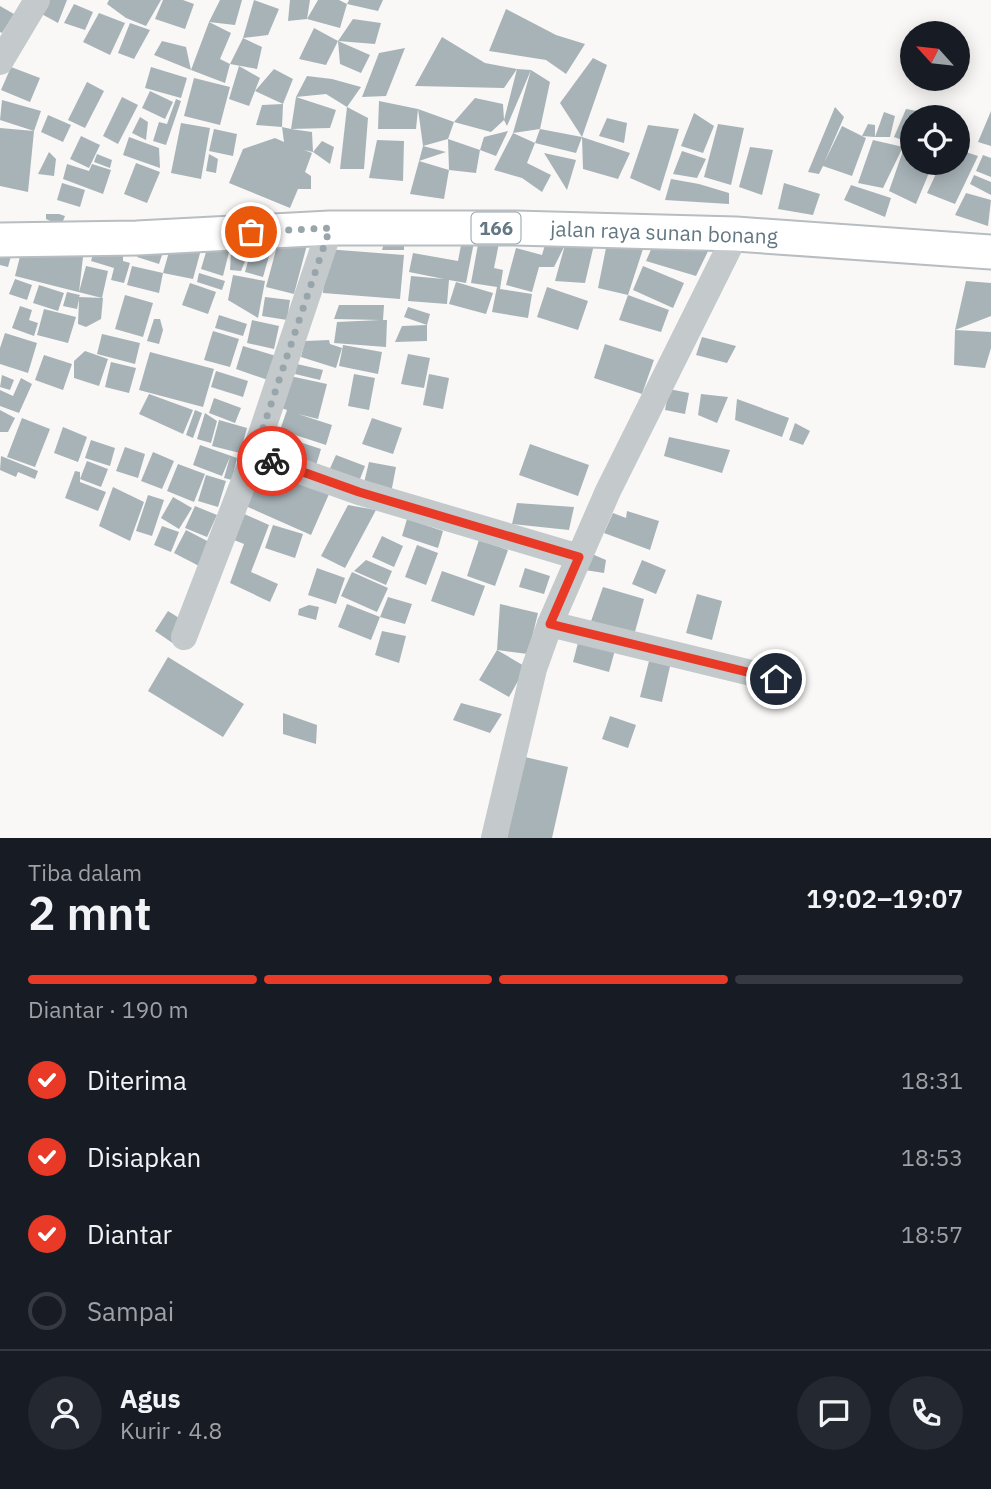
<!DOCTYPE html>
<html lang="id">
<meta charset="utf-8">
<style>
:root{--surface:#171b24;--page:#242831;--text:#f1f3f6;--muted:#9ea1a6;--line:#363941;--accent:#e83a26}
body{margin:0;font-family:"IBM Plex Sans",sans-serif;background:var(--page);color:var(--text);height:100vh;display:flex;flex-direction:column;font-size:26px;white-space:nowrap}
*{box-sizing:border-box;margin:0}
p{font-size:23px;color:var(--muted)}
.icon{flex:none;width:38px;height:38px;fill:none;stroke:currentColor;stroke-width:2;stroke-linecap:round;stroke-linejoin:round}
.map{position:relative;height:838px;overflow:hidden}
.side{display:flex;flex-direction:column;background:var(--surface);flex:1}
.side>*{flex:none}
.needle{width:46px;rotate:297deg}
.controls{position:absolute;left:900px;top:21px;display:grid;gap:14px}
.controls a{display:grid;place-items:center;width:70px;height:70px;border-radius:50%;background:var(--surface);box-shadow:0 4px 18px #0003;font-size:35px}
.pin{position:absolute;display:grid;place-items:center;width:60px;height:60px;color:#fff;margin:-30px;border:4px solid #fff;border-radius:50%;box-shadow:0 2px 7px #0007}
.courier{position:absolute;display:grid;place-items:center;width:70px;height:70px;margin:-35px;border:5px solid #e83a26;border-radius:50%;background:#fff;color:#222;box-shadow:0 2px 9px #0007}
.summary em{font-style:normal;font-weight:600}
.summary div{display:flex;flex-direction:column-reverse}
.summary{display:flex;align-items:center;justify-content:space-between;height:119px;padding:0 28px}
h1{font-size:46px;font-weight:600;line-height:52px}
.bar{display:grid;grid-template-columns:repeat(4,1fr);gap:10px 7px;align-content:center;height:84px;padding:0 28px}
.bar i{height:9px;border-radius:5px;background:var(--line)}
.bar .selected{background:var(--accent)}
.bar p{grid-column:span 4}
.line{display:flex;align-items:center;gap:18px;padding:0 28px;border-top:2px solid var(--line)}
.line div{flex:1}
.round{display:grid;place-items:center;flex:none;width:74px;height:74px;border-radius:37px;background:var(--page)}
ol{padding:0 28px;list-style:none}
li{display:flex;align-items:center;gap:21px;height:77px}
li p{margin-inline-start:auto}
li .icon{padding:7px;border-radius:50%;background:var(--accent);color:#fff;stroke-width:4}
li:last-child{color:var(--muted)}
li i{width:38px;height:38px;border:4px solid var(--line);border-radius:50%}
.map>svg:first-child{display:block}
.building{fill:#a8b3b8}
.lines{fill:none;stroke-linecap:round;stroke-linejoin:round}
.major-casing{stroke:#b7bdc0;stroke-width:37}
.minor{stroke:#c4c9cc;stroke-width:26}
.major{stroke:#fff;stroke-width:33}
.done{stroke:#98a5ab;stroke-width:7;stroke-dasharray:0 12.6}
.route{stroke:#e83a26;stroke-width:9}
.labels{text-anchor:middle;stroke-width:7;stroke-linejoin:round;paint-order:stroke}
.shield{fill:#fff;stroke:#92a0a8;stroke-width:2}
.shield-label{font-size:19px;font-weight:bold;fill:#637882}
.street-label{font-size:21px;fill:#637882;stroke:#fff}
</style>
<div class="map">
<svg width="991" height="838" viewBox="0 0 991 838">
<rect width="100%" height="100%" fill="#f9f8f6"/>
<g class="building">
<path d="M46,0H67L58,23L38,12Z"/>
<path d="M109,0H161L146,26L126,18L107,4Z"/>
<path d="M163,0H183L194,4L185,29L155,19Z"/>
<path d="M220,0H242L235,25L209,22L231,33L220,59L230,64L225,83L191,70L154,55L162,41L186,47L191,70L209,22Z"/>
<path d="M254,0L279,9L268,35L243,38Z"/>
<path d="M290,0H310L307,19L288,21Z"/>
<path d="M318,0H339L347,4L340,28L307,19Z"/>
<path d="M349,0H383L378,11L347,4Z"/>
<path d="M74,4L93,12L85,30L64,23Z"/>
<path d="M0,6L14,14L2,33L0,32Z"/>
<path d="M506,9L556,35L585,44L566,74L546,60L489,51Z"/>
<path d="M99,13L125,23L110,55L83,42Z"/>
<path d="M353,19L381,23L375,44L338,41L370,55L361,73L340,64L338,41Z"/>
<path d="M130,23L150,30L134,59L118,53Z"/>
<path d="M314,28L338,41L326,65L299,59Z"/>
<path d="M442,37L485,63L517,69L504,88L415,86Z"/>
<path d="M243,38L262,47L257,69L230,64Z"/>
<path d="M405,48L386,96L362,97L379,53Z"/>
<path d="M593,58L607,65L582,137L560,103Z"/>
<path d="M239,66L260,78L249,106L229,99Z"/>
<path d="M11,67L40,78L30,102L1,90Z"/>
<path d="M151,67L187,78L181,98L145,88Z"/>
<path d="M274,69L293,79L283,104L282,127L256,125L262,105L283,104L255,91Z"/>
<path d="M517,69L531,70L550,82L540,129L582,137L630,153L618,179L583,169L582,137L576,153L535,143L540,129L513,133L535,143L527,163L551,175L542,192L522,178L494,170L513,133L531,70L507,126L504,120L491,132L454,122L475,98L503,104L504,120Z"/>
<path d="M307,76L332,79L361,87L347,107L326,94L296,97L336,110L330,128L291,129L312,132L313,152L304,150L312,153L305,172L311,176V189H298L290,208L229,183L243,149L275,138L284,142L282,127L291,129L296,97Z"/>
<path d="M194,78L230,87L220,125L184,116Z"/>
<path d="M87,82L104,91L85,128L68,120Z"/>
<path d="M150,91L173,102L165,119L142,108Z"/>
<path d="M122,97L138,105L118,144L103,136Z"/>
<path d="M176,99L181,101L166,145L153,141L159,122L167,124Z"/>
<path d="M2,100L41,111L34,131L28,192L0,186V128L34,131L0,120Z"/>
<path d="M379,101L418,109L416,129H378Z"/>
<path d="M347,107L368,118L364,169H340Z"/>
<path d="M835,107L844,117L824,163L842,126L866,138L852,176L823,166L819,174L808,172Z"/>
<path d="M418,109L454,122L448,139L423,146L446,152L419,161L423,146Z"/>
<path d="M906,109L917,111L954,113L953,117H912V122L902,140L894,137Z"/>
<path d="M991,111V146L978,142Z"/>
<path d="M884,112L895,116L890,137H875L862,136L868,124L875,125V137Z"/>
<path d="M694,113L714,126L703,153L681,146Z"/>
<path d="M48,115L71,125L63,142L41,132Z"/>
<path d="M140,117L148,122L146,140L132,133Z"/>
<path d="M607,118L627,123L624,143L599,136Z"/>
<path d="M181,123L210,128L201,179L171,173Z"/>
<path d="M718,124L744,128L731,185L704,177Z"/>
<path d="M648,125L679,129L660,191L630,178Z"/>
<path d="M911,128L912,163H933L916,204L889,191Z"/>
<path d="M214,129L237,134L233,156L209,151Z"/>
<path d="M508,131L496,156L480,150L484,137Z"/>
<path d="M81,136L100,145L89,168L70,159Z"/>
<path d="M129,137L159,148L160,168L123,155Z"/>
<path d="M448,139L480,150L476,173L449,170Z"/>
<path d="M377,140L404,141L403,181L369,178Z"/>
<path d="M873,140L903,147L883,188L858,183Z"/>
<path d="M322,141L334,147L330,164L313,152Z"/>
<path d="M750,147L773,150L762,195L739,187Z"/>
<path d="M957,149L978,156L955,204L927,193L941,163H957Z"/>
<path d="M682,151L706,159L697,178L673,174Z"/>
<path d="M49,152L56,159L54,176L38,174Z"/>
<path d="M544,153L576,160L567,190Z"/>
<path d="M97,154L112,160L110,168L94,162Z"/>
<path d="M209,154L218,159L216,173L206,171Z"/>
<path d="M983,155L991,158V177L976,171Z"/>
<path d="M419,161L449,170L444,199L410,194Z"/>
<path d="M136,163L160,172L147,203L124,194Z"/>
<path d="M67,164L89,171L92,164L111,170L103,194L63,179Z"/>
<path d="M974,175L991,182V195L970,184Z"/>
<path d="M671,179L699,184L729,193V204L665,200Z"/>
<path d="M62,183L85,190L80,207L57,200Z"/>
<path d="M784,183L820,194L813,215L778,209Z"/>
<path d="M851,185L891,198L885,217L844,200Z"/>
<path d="M966,193L991,200L988,226L955,215Z"/>
<path d="M46,214H59L65,216L61,226L46,219Z"/>
<path d="M387,233L404,234V250H382Z"/>
<path d="M568,234L596,236L585,283L555,281Z"/>
<path d="M280,235L308,241L294,294L266,287Z"/>
<path d="M463,235L475,237L466,283L449,280L447,304L408,301L411,276L444,279L409,272L413,253L458,261Z"/>
<path d="M232,236L255,237L241,271L230,270Z"/>
<path d="M173,238L202,246L193,279L163,273L159,293L127,285L132,266L163,273Z"/>
<path d="M547,238L565,245L554,267H539L532,292L506,285L516,248L542,255Z"/>
<path d="M608,238L643,249L628,295L598,288Z"/>
<path d="M656,238L711,245L696,276L646,261Z"/>
<path d="M479,239L499,243L494,268L503,270L500,289L532,294L528,318L492,312L497,287L471,283Z"/>
<path d="M209,242L230,248L223,276L201,269Z"/>
<path d="M123,243V261L130,263L124,283L111,280L114,268L91,261L96,244Z"/>
<path d="M253,244L271,249L263,277L245,272Z"/>
<path d="M23,245L83,257L79,292L86,266L108,271L102,298L15,276Z"/>
<path d="M140,245L163,252L159,264L137,257Z"/>
<path d="M0,246L13,249L8,267L0,265Z"/>
<path d="M326,249L404,255L400,299L323,293Z"/>
<path d="M643,266L684,283L673,308L633,290Z"/>
<path d="M199,273L225,281L222,290L197,282Z"/>
<path d="M233,275L265,281L258,318L228,300Z"/>
<path d="M15,279L32,285L27,300L9,294Z"/>
<path d="M966,281L991,283V316L955,330Z"/>
<path d="M456,282L493,293L486,314L449,304Z"/>
<path d="M190,283L216,292L208,314L182,305Z"/>
<path d="M39,285L64,293L58,311L33,303Z"/>
<path d="M547,287L588,301L578,330L537,317Z"/>
<path d="M67,292L80,295L79,297L103,298L101,319L86,327L78,324L79,299L77,309L63,306Z"/>
<path d="M125,295L153,303L143,337L115,329Z"/>
<path d="M628,295L669,310L661,332L619,320Z"/>
<path d="M265,297L290,300L287,320L262,316Z"/>
<path d="M339,305H384L383,320H387L386,347L334,343L337,322L380,320L334,319Z"/>
<path d="M20,306L32,310L29,320L38,323L34,336L12,328Z"/>
<path d="M408,307L430,314L427,325L404,317Z"/>
<path d="M44,309L76,317L68,343L37,335Z"/>
<path d="M219,315L247,324L243,336L215,328Z"/>
<path d="M154,319H160L163,330L159,344L147,341Z"/>
<path d="M252,320L279,326L274,349L247,343Z"/>
<path d="M427,325V341L395,342L402,326Z"/>
<path d="M955,330L991,332V348L985,368L954,365Z"/>
<path d="M213,331L239,339L230,367L204,360Z"/>
<path d="M5,333L37,343L28,373L0,364V348Z"/>
<path d="M102,334L140,343L135,364L97,354Z"/>
<path d="M702,337L736,346L727,363L696,355Z"/>
<path d="M329,340L330,344L342,348L336,368L301,357L305,341Z"/>
<path d="M605,344L654,360L642,394L594,378Z"/>
<path d="M343,345L382,352L378,374L339,366Z"/>
<path d="M243,346L276,356L268,380L236,369Z"/>
<path d="M85,351L108,359L99,386L74,378V361Z"/>
<path d="M150,352L214,369L203,407L139,390Z"/>
<path d="M408,354L430,358L424,388L401,384Z"/>
<path d="M44,355L72,364L63,390L35,380Z"/>
<path d="M111,362L136,368L129,393L105,387Z"/>
<path d="M297,364L323,370L320,380L295,374Z"/>
<path d="M216,371L248,381L243,397L211,387Z"/>
<path d="M354,374L375,378L369,410L348,406Z"/>
<path d="M429,374L449,378L443,409L423,405Z"/>
<path d="M2,375L14,380L10,390L0,387Z"/>
<path d="M290,376L327,384L318,419L298,414L332,425L326,445L280,430L287,410L278,407Z"/>
<path d="M21,378L32,384L19,413L0,406V390L13,396Z"/>
<path d="M669,389L689,393L685,414L665,410Z"/>
<path d="M149,394L193,410L183,434L139,414Z"/>
<path d="M701,394L728,397L717,423L698,415Z"/>
<path d="M214,398L241,408L235,423L209,413Z"/>
<path d="M737,399L789,418L782,437L735,420Z"/>
<path d="M0,410L15,418L8,432H0Z"/>
<path d="M195,410L202,413L193,438L186,435Z"/>
<path d="M205,413L217,421L211,443L197,439Z"/>
<path d="M22,418L50,429L35,467L7,457Z"/>
<path d="M372,418L402,428L393,454L362,444Z"/>
<path d="M219,420L247,428L240,453L212,446Z"/>
<path d="M795,423L810,431L803,445L789,440Z"/>
<path d="M63,427L87,437L78,462L54,453Z"/>
<path d="M278,435L321,449L314,472L271,458Z"/>
<path d="M669,437L730,450L722,473L664,456Z"/>
<path d="M91,440L115,448L110,466L85,458Z"/>
<path d="M530,444L589,465L578,496L519,475Z"/>
<path d="M200,445L237,458L232,480L224,478L230,457L222,476L193,465Z"/>
<path d="M125,447L145,454L138,478L116,471Z"/>
<path d="M153,452L174,461L162,489L141,481Z"/>
<path d="M336,455L365,466L357,487L327,475Z"/>
<path d="M1,456L38,471L35,479L18,472L16,477L0,470Z"/>
<path d="M87,461L108,469L101,487L80,479V482L106,492L98,511L65,498L75,471L80,472V479Z"/>
<path d="M257,462L329,494L311,535L239,503Z"/>
<path d="M369,462L396,467L391,493L363,487Z"/>
<path d="M178,464L205,474L194,502L167,491Z"/>
<path d="M206,475L226,481L218,507L198,501Z"/>
<path d="M113,487L144,502L130,541L99,526Z"/>
<path d="M148,495L164,500L152,536L136,531Z"/>
<path d="M173,497L192,508L179,529L161,518Z"/>
<path d="M517,503L574,507L569,530L512,524Z"/>
<path d="M348,505L376,510L345,568L321,556Z"/>
<path d="M195,506L217,515L207,537L185,528Z"/>
<path d="M627,511L659,521L650,550L604,533L613,513L626,518Z"/>
<path d="M240,512L269,525L251,572L278,584L270,602L230,583L244,544L229,538Z"/>
<path d="M407,519L443,531L438,548L402,536Z"/>
<path d="M273,525L303,534L295,558L265,548Z"/>
<path d="M162,526L179,532L171,552L154,545Z"/>
<path d="M186,530L213,544L201,567L174,553Z"/>
<path d="M382,536L403,546L394,567L372,557Z"/>
<path d="M479,540L508,550L495,586L467,576Z"/>
<path d="M417,545L438,553L426,585L405,577Z"/>
<path d="M592,554L606,560L604,573L585,570Z"/>
<path d="M366,560L392,571L386,585L354,571Z"/>
<path d="M642,560L666,570L656,594L632,584Z"/>
<path d="M317,568L345,578L336,604L308,595Z"/>
<path d="M525,568L550,576L544,594L519,587Z"/>
<path d="M442,571L485,586L474,616L431,601Z"/>
<path d="M352,572L388,588L377,612L341,596Z"/>
<path d="M603,587L644,599L633,639L589,627Z"/>
<path d="M697,594L722,601L712,640L686,633Z"/>
<path d="M388,597L412,604L405,624L380,617L371,640L338,627L347,604L380,617Z"/>
<path d="M500,604L538,613L528,654L497,650L526,667L509,697L479,680L497,650Z"/>
<path d="M309,605L319,607L316,620L298,615L299,609Z"/>
<path d="M168,611L187,623L174,644L155,631Z"/>
<path d="M382,631L406,636L399,663L375,655Z"/>
<path d="M579,639L615,650L609,672L573,662Z"/>
<path d="M168,657L244,704L223,737L148,691Z"/>
<path d="M650,657L671,662L662,702L640,697Z"/>
<path d="M461,703L502,714L490,733L453,720Z"/>
<path d="M283,713L317,725L316,744L283,734Z"/>
<path d="M610,716L636,725L628,748L602,739Z"/>
<path d="M525,757L568,767L552,838H507Z"/>
</g>
<g class="lines">
<defs>
<path id="major" d="M0,240L137,238L330,228H515L736,234L991,252"/>
</defs>
<use href="#major" class="major-casing"/>
<g class="minor">
<path d="M0,62L37,0"/>
<path d="M254,455L359,492L579,557"/>
<path d="M550,624L776,679"/>
<path d="M184,637L254,455L330,228"/>
<path d="M494,838L534,669L550,624L608,491L736,234"/>
</g>
<use href="#major" class="major"/>
</g>
<g class="lines">
<path class="done" d="M251,232L330,228L254,455L272,461"/>
<path class="route" d="M272,461L359,492L579,557L550,624L776,679"/>
</g>
<g class="labels">
<rect class="shield" x="471.5" y="212.5" width="49" height="31" rx="5"/>
<g class="shield-label">
<text x="496" y="235">166</text>
</g>
<g class="street-label">
<text transform="translate(664 233) rotate(2)" y="7">jalan raya sunan bonang</text>
</g>
</g>
</svg>
<div class="controls">
<a><svg class="needle" viewBox="-14 -14 28 28"><path d="M0-13l5 13h-10z" fill="#e53935"/><path d="M0 13l5-13h-10z" fill="#9ea1a6"/></svg></a>
<a><svg class="icon" aria-label="locate" viewBox="0 0 24 24"><circle cx="12" cy="12" r="6"/><path d="M12 2v4M12 18v4M2 12h4M18 12h4"/></svg></a>
</div>
<div class="pin" style="left:251px;top:232px;background:#ea580c"><svg class="icon" aria-label="bag" viewBox="0 0 24 24"><path d="M5 8h14l-1 12H6zM9 8a3 3 0 0 1 6 0"/></svg></div>
<div class="pin" style="left:776px;top:679px;background:#1f2937"><svg class="icon" aria-label="home" viewBox="0 0 24 24"><path d="M3 11l9-7 9 7M6 9v11h12V9"/></svg></div>
<div class="courier" style="left:272px;top:461px"><svg class="icon" aria-label="bike" viewBox="0 0 24 24"><circle cx="6" cy="16" r="4"/><circle cx="18" cy="16" r="4"/><path d="M6 16l4-8h5l3 8M10 8l3 8H6M13 5h3"/></svg></div>
</div>
<section class="side">
<div class="summary"><div><h1>2 mnt</h1><p>Tiba dalam</p></div><em>19:02–19:07</em></div>
<div class="bar"><i class="selected"></i><i class="selected"></i><i class="selected"></i><i></i><p>Diantar · 190 m</p></div>
<ol>
<li><svg class="icon" aria-label="check" viewBox="0 0 24 24"><path d="M5 12l5 5 9-10"/></svg>Diterima<p>18:31</p></li>
<li><svg class="icon" aria-label="check" viewBox="0 0 24 24"><path d="M5 12l5 5 9-10"/></svg>Disiapkan<p>18:53</p></li>
<li><svg class="icon" aria-label="check" viewBox="0 0 24 24"><path d="M5 12l5 5 9-10"/></svg>Diantar<p>18:57</p></li>
<li><i></i>Sampai</li>
</ol>
<div class="line" style="height:126px"><a class="round"><svg class="icon" aria-label="person" viewBox="0 0 24 24"><circle cx="12" cy="8" r="4"/><path d="M4 21q1-7 8-7t8 7"/></svg></a><div><b>Agus</b><p>Kurir · 4.8</p></div><a class="round"><svg class="icon" aria-label="chat" viewBox="0 0 24 24"><path d="M4 5h16v11H9l-5 4z"/></svg></a><a class="round"><svg class="icon" aria-label="phone" viewBox="0 0 24 24"><path d="M5 4h4l2 5-3 2q2 4 5 5l2-3 5 2v4C11 20 4 13 5 4z"/></svg></a></div>
</section>
